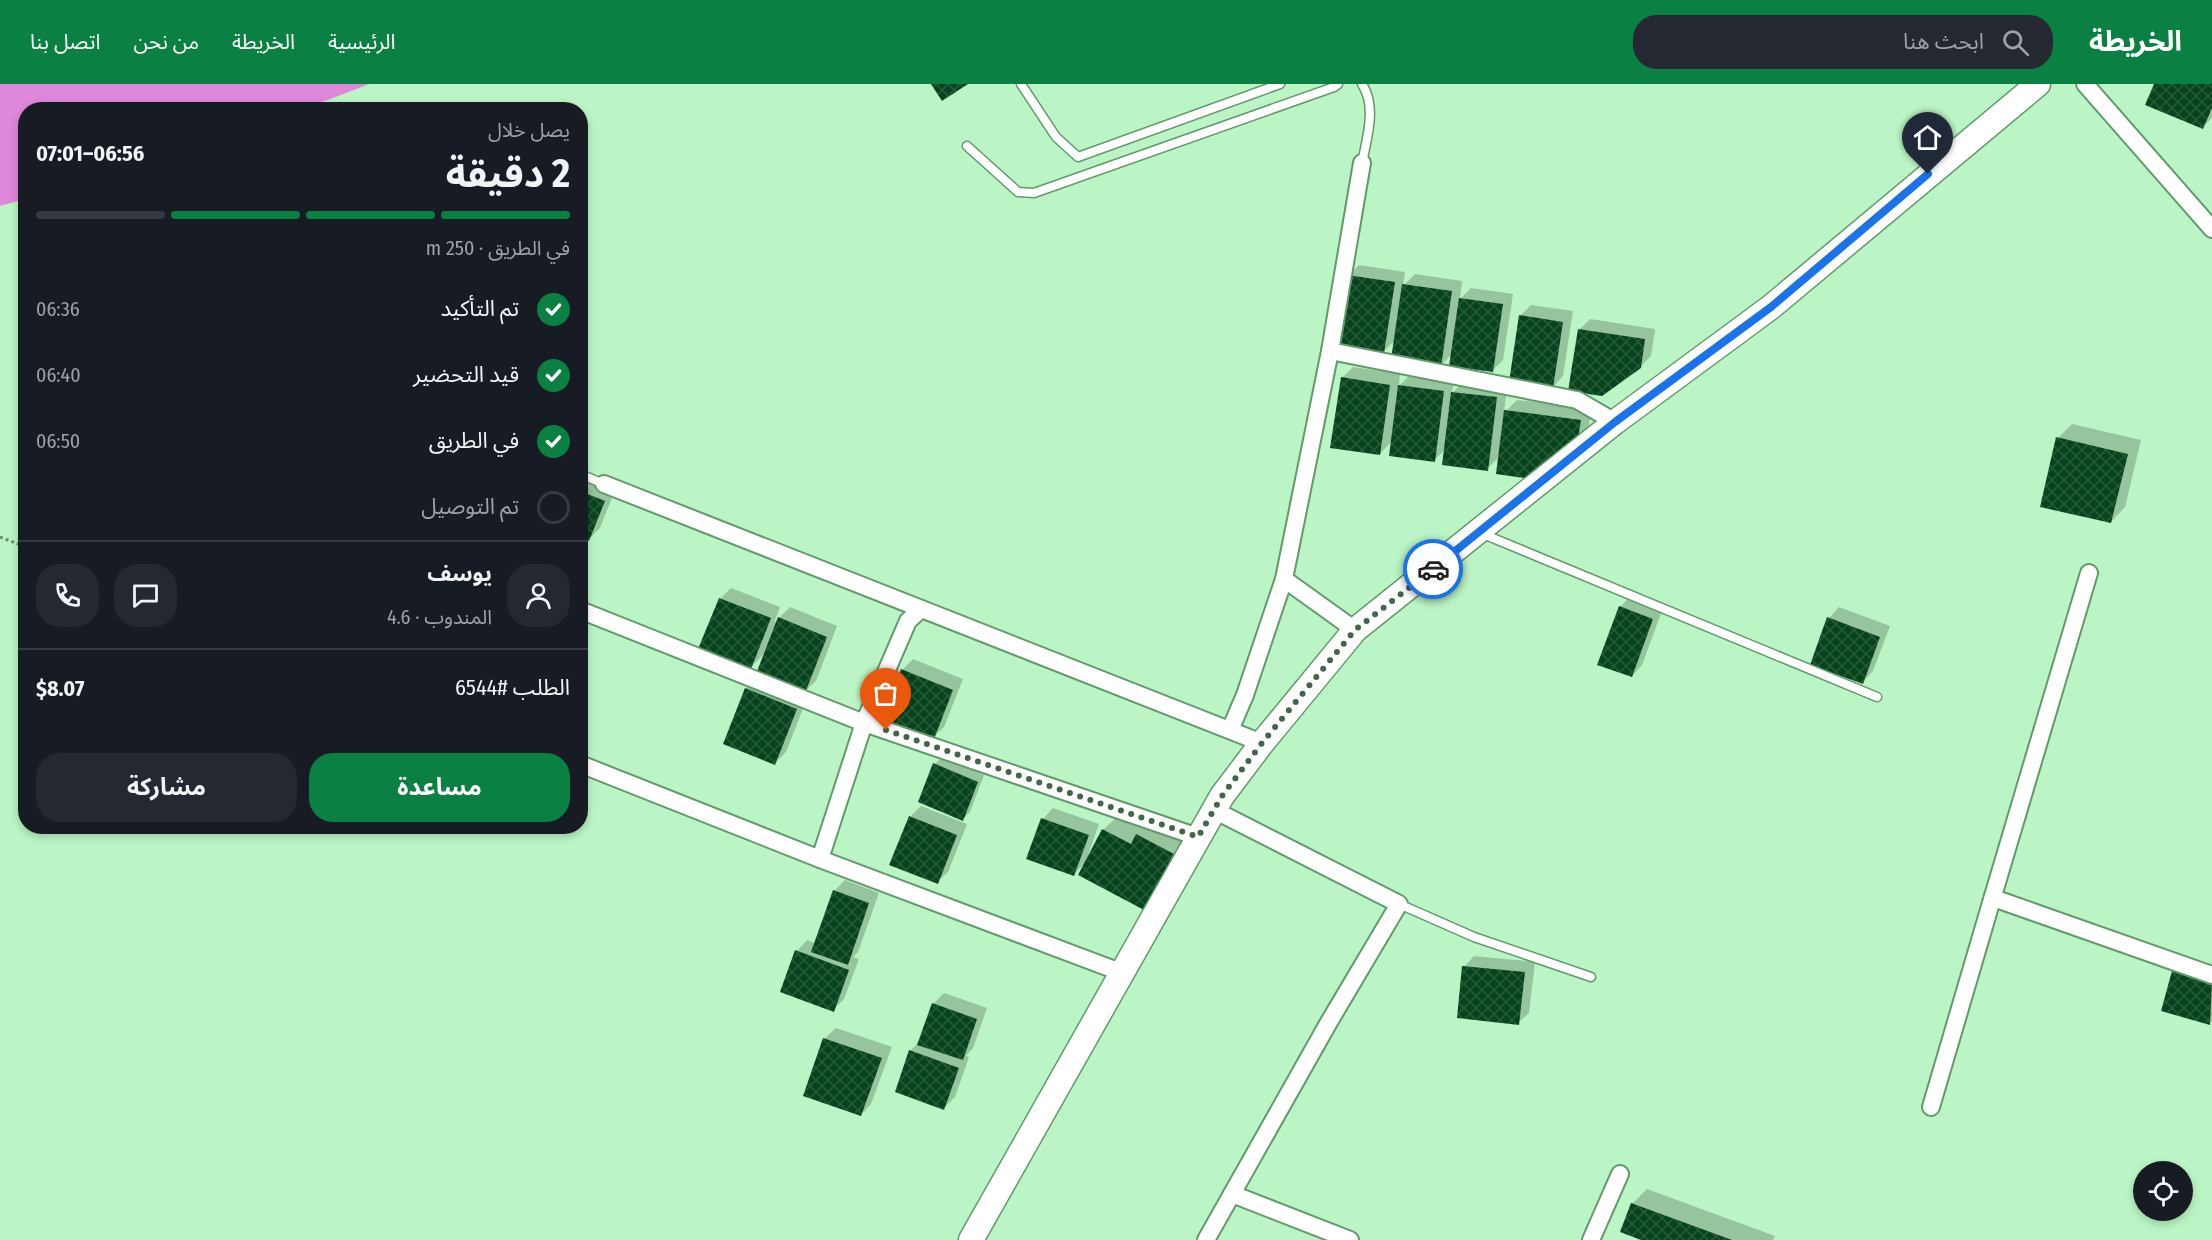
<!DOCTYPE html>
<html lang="ar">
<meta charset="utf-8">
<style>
:root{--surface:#171b24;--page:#242831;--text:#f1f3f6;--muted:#9ea1a6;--line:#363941;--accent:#0b8043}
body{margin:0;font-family:"Fira Sans Condensed","Noto Sans Arabic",sans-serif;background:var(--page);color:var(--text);direction:rtl;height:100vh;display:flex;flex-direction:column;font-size:22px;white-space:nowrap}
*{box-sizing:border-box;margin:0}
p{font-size:20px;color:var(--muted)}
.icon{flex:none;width:33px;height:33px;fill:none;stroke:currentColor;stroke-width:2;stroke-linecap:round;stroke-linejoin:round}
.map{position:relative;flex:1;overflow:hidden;direction:ltr}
.drawer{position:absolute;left:18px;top:18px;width:570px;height:732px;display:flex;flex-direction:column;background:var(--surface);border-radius:24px;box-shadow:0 3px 9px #0003;direction:rtl}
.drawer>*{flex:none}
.controls{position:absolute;left:2133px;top:1077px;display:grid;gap:12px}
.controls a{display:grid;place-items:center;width:60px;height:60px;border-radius:50%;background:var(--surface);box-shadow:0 3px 9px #0003;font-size:30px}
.pin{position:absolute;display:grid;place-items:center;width:51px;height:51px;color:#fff;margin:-62px -26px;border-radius:50% 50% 50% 0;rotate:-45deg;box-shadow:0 0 6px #0007}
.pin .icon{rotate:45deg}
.courier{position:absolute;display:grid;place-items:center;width:60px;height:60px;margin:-30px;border:4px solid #1a73e8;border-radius:50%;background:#fff;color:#222;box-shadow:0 2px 8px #0007}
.headline em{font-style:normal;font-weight:700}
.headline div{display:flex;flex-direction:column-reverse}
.headline{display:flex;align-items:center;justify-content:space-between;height:102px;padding:0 18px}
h1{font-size:39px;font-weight:700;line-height:45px}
.bar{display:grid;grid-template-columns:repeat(4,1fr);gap:9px 6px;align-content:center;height:72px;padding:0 18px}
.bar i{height:8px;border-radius:4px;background:var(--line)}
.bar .active{background:var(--accent)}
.bar p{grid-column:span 4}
.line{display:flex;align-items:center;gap:15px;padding:0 18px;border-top:2px solid var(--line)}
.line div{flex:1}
.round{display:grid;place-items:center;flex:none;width:63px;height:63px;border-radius:24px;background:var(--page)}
ol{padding:0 18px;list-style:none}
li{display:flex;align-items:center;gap:18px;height:66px}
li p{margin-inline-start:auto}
li .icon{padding:6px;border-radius:50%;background:var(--accent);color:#fff;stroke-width:4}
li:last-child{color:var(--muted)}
li i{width:33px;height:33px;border:3px solid var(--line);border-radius:50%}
.action{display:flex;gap:12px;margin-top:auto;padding:12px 18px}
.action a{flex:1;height:69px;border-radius:24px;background:var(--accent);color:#fff;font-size:24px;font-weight:700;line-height:69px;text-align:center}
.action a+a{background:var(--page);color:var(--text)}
header{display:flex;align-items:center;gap:36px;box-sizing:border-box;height:84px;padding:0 30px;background:var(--accent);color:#fff}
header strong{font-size:28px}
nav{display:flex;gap:33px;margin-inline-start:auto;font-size:21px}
.search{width:420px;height:54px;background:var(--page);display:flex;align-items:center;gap:15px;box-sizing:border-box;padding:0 21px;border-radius:24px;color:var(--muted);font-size:22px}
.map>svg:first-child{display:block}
.water{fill:#df88d9}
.shadow{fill:#0003}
.building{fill:url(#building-cross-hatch)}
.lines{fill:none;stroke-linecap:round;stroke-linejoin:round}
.lane-casing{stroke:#63996d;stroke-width:11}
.street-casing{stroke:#63996d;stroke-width:20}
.secondary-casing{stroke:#63996d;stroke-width:27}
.path{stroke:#68916f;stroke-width:3;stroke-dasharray:3 3;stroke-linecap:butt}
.lane{stroke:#fff;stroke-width:8}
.street{stroke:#fff;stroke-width:16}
.secondary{stroke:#fff;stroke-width:24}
.done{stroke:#43654a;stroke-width:6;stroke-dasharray:0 10.8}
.route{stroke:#1a73e8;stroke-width:8}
</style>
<header>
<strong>الخريطة</strong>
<div class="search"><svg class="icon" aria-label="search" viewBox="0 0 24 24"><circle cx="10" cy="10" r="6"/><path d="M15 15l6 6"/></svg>ابحث هنا</div>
<nav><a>الرئيسية</a><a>الخريطة</a><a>من نحن</a><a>اتصل بنا</a></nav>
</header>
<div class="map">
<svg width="2212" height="1156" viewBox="0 0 2212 1156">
<defs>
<pattern id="building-cross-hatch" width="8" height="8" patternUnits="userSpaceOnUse" patternTransform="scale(1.5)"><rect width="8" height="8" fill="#07431c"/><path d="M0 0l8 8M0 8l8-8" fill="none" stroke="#295b3b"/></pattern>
</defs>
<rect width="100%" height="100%" fill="#bbf5c5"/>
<path class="water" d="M0,0H369L328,16L294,25L26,26L25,115L0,122Z"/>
<g class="shadow">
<path d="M2155,0H2212V34L2202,44Z"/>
<path d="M1359,181L1405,188L1403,202L1415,190L1462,197L1460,215L1471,204L1513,210L1503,276L1492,287L1452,270L1441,281L1396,255L1384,267L1348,192Z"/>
<path d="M1531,221L1573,227L1563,292L1553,303L1520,232Z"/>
<path d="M1590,235L1655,245L1651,272L1640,283L1579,246Z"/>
<path d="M1353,283L1400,290L1399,302L1410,291L1454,296L1452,309L1463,298L1507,303L1504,329L1517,316L1591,325L1589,342L1577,353L1500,372L1487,385L1446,365L1434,376L1392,357L1380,370L1342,294Z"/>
<path d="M2072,340L2141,356L2125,423L2111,438L2058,354Z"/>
<path d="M580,393L615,406L600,444L589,455L580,452Z"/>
<path d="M731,504L780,523L774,539L790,523L837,542L816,597L805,607L766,568L750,584L720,515Z"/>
<path d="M1631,512L1663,524L1642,581L1632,592L1620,523Z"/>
<path d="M1839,523L1890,542L1873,587L1863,598L1829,534Z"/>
<path d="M913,575L963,595L944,643L933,653L902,586Z"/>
<path d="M757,594L807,614L786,668L775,679L746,605Z"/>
<path d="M942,673L984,691L970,728L963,735L935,680Z"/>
<path d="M921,722L967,740L948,788L937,798L910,733Z"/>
<path d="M1053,724L1099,740L1088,771H1090L1103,746L1118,732L1143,745L1152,737L1187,756L1158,810L1144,824L1084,780L1074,790L1043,735Z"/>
<path d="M845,796L879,809L858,868L853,873L859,875L844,915L833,926L797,867L807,856L816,860L834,807Z"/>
<path d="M1474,872L1535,878L1529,929L1518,939L1464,883Z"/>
<path d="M2184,877L2212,884V937L2210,939L2173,888Z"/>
<path d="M944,909L987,924L973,964L966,972L969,973L955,1013L944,1024L910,967L920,957L933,920Z"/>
<path d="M836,944L892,963L871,1020L861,1031L805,1011L825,954Z"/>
<path d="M1647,1105L1775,1152L1773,1156H1645L1632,1120Z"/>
</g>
<g class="building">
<path d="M931,0H968L942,17Z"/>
<path d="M2154,0H2212V24L2203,45L2145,21Z"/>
<path d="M1347,191L1395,198L1384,269L1336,262Z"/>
<path d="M1402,200L1452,207L1441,283L1391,275Z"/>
<path d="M1459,214L1503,220L1493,288L1449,282Z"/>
<path d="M1519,231L1563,238L1553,304L1509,298Z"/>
<path d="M1578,245L1645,255L1641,284L1602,312L1568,307Z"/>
<path d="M1341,293L1390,301L1380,371L1330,364Z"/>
<path d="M1398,301L1444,307L1435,378L1389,372Z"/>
<path d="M1451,308L1497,313L1488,387L1442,381Z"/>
<path d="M1504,326L1581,336L1578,354L1524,394L1496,390Z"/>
<path d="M2056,353L2128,370L2111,439L2040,423Z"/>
<path d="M580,407L605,417L589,457L580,453Z"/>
<path d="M719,514L771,534L751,585L698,565Z"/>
<path d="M1619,522L1653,535L1632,593L1597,581Z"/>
<path d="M778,533L827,553L805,609L756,590Z"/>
<path d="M1827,533L1880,553L1863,600L1810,581Z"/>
<path d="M901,585L953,606L934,655L882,635Z"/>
<path d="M745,604L797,625L775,681L723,660Z"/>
<path d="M933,679L978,698L963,737L918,718Z"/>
<path d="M909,732L957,751L938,800L889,781Z"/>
<path d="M1041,734L1089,751L1074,792L1026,775Z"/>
<path d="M1102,745L1131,760L1136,750L1174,770L1144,826L1078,791Z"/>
<path d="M833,806L869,819L848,881L811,868Z"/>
<path d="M795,866L849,886L834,928L780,908Z"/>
<path d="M1462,882L1525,888L1519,941L1457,934Z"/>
<path d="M2172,887L2212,898L2210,941L2161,927Z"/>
<path d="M932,919L977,935L963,976L917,961Z"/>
<path d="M823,954L882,974L861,1032L803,1012Z"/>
<path d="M909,966L959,984L944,1026L895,1008Z"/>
<path d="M1631,1119L1732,1156H1641L1620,1148Z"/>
</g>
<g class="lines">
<defs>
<g id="lane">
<path d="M1021,0L1056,53L1078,73L1280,0"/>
<path d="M1362,0C1377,23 1367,53 1362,79"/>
<path d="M967,62L1018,108L1034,109L1334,3L1338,0"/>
<path d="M580,390L604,400"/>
<path d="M1483,450L1877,613"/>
<path d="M1399,820L1474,853L1591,893"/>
</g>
<g id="street">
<path d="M2085,0L2212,145"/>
<path d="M1330,267L1577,316L1615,338"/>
<path d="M604,400L1262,659"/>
<path d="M2089,489L1993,812L1999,816L2212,891"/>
<path d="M1284,495L1355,546"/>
<path d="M580,526L864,639L1198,753"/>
<path d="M1230,646L1245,611L1284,495L1330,267L1362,79"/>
<path d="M580,680L820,775L1123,889"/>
<path d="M820,775L864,639L908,537L921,525"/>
<path d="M1931,1023L1993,812"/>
<path d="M1232,1110L1350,1156"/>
<path d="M1206,1156L1329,938L1399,820L1214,726"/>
<path d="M1591,1156L1620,1090"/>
</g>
<path id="secondary" d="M971,1156L1222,712L1262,659L1355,546L1615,338L1771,223L2038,0"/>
</defs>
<use href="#lane" class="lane-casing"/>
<use href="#street" class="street-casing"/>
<use href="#secondary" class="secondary-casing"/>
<path class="path" d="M0,453L26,463"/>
<use href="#lane" class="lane"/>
<use href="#street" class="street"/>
<use href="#secondary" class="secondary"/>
</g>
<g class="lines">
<path class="done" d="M886,646L1198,753L1222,712L1262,659L1355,546L1433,485"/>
<path class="route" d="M1433,485L1615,338L1771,223L1928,90"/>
</g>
</svg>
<div class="controls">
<a><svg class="icon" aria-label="locate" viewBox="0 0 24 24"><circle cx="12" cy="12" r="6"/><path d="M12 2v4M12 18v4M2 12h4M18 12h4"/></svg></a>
</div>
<div class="pin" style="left:886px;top:646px;background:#ea580c"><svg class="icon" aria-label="bag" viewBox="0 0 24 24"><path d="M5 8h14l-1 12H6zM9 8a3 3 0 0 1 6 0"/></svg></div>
<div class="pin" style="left:1928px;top:90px;background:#1f2937"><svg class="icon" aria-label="home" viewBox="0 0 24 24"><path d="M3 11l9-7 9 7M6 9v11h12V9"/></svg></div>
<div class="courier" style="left:1433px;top:485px"><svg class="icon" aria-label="car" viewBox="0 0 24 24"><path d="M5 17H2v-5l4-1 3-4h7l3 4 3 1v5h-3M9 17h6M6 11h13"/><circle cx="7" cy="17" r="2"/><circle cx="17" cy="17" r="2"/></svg></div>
<section class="drawer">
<div class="headline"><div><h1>2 دقيقة</h1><p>يصل خلال</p></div><em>06:56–07:01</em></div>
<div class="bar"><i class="active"></i><i class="active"></i><i class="active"></i><i></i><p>في الطريق · 250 m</p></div>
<ol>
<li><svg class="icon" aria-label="check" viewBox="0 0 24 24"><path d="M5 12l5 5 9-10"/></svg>تم التأكيد<p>06:36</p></li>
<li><svg class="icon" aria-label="check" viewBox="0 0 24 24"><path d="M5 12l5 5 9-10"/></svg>قيد التحضير<p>06:40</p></li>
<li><svg class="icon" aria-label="check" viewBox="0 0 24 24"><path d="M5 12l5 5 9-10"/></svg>في الطريق<p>06:50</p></li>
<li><i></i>تم التوصيل</li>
</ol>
<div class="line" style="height:108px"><a class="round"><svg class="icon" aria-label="person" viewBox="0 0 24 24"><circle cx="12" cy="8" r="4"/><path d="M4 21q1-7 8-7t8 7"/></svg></a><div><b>يوسف</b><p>المندوب · 4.6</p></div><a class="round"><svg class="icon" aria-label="chat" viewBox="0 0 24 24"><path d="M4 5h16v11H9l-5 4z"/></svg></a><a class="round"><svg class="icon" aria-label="phone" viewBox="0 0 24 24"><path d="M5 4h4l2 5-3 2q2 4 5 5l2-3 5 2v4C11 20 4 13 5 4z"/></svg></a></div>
<div class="line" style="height:78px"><div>الطلب #6544</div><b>$8.07</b></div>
<div class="action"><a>مساعدة</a><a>مشاركة</a></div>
</section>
</div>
